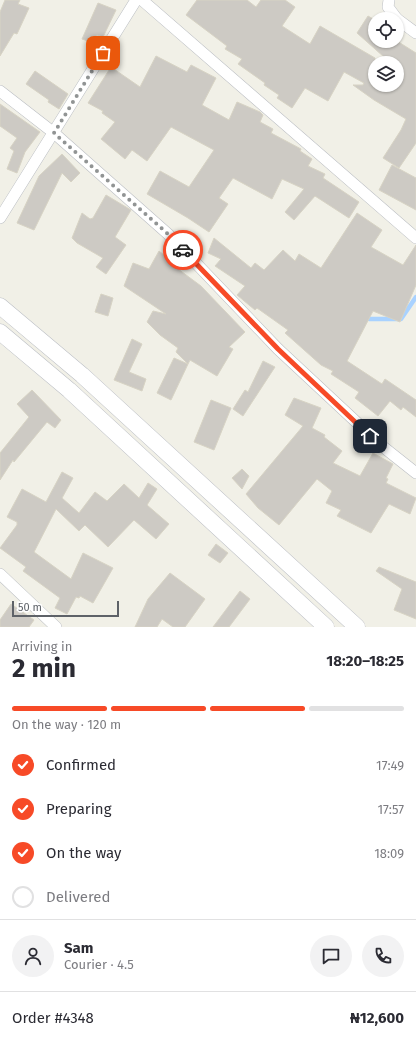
<!DOCTYPE html>
<meta charset="utf-8">
<style>
:root{--surface:#fff;--page:#f2f2f3;--text:#2b2b33;--muted:#7c7c81;--line:#e1e1e2;--accent:#f74a27}
body{margin:0;font-family:"Fira Sans",sans-serif;background:var(--page);color:var(--text);height:100vh;display:flex;flex-direction:column;font-size:15px;white-space:nowrap}
*{box-sizing:border-box;margin:0}
p{font-size:13px;color:var(--muted)}
.icon{flex:none;width:22px;height:22px;fill:none;stroke:currentColor;stroke-width:2;stroke-linecap:round;stroke-linejoin:round}
.map{position:relative;height:627px;overflow:hidden}
.sheet{display:flex;flex-direction:column;background:var(--surface);flex:1}
.sheet>*{flex:none}
.fabs{position:absolute;left:368px;top:12px;display:grid;gap:8px}
.fabs a{display:grid;place-items:center;width:36px;height:36px;border-radius:50%;background:var(--surface);box-shadow:0 1px 3px #0004;font-size:20px}
.scale{position:absolute;left:12px;bottom:10px;width:107px;box-sizing:border-box;padding-left:4px;border:2px solid #5e6268;border-top:0;font-size:11px;line-height:14px;white-space:nowrap;color:#5e6268;-webkit-text-stroke:3px #fff;paint-order:stroke}
.pin{position:absolute;display:grid;place-items:center;width:34px;height:34px;color:#fff;margin:-17px;border-radius:8px;box-shadow:0 2px 6px #0006}
.courier{position:absolute;display:grid;place-items:center;width:40px;height:40px;margin:-20px;border:3px solid #f74a27;border-radius:50%;background:#fff;color:#222;box-shadow:0 1px 5px #0007}
.summary em{font-style:normal;font-weight:700}
.summary div{display:flex;flex-direction:column-reverse}
.summary{display:flex;align-items:center;justify-content:space-between;height:68px;padding:0 12px}
h1{font-size:26px;font-weight:700;line-height:30px}
.bar{display:grid;grid-template-columns:repeat(4,1fr);gap:6px 4px;align-content:center;height:48px;padding:0 12px}
.bar i{height:5px;border-radius:3px;background:var(--line)}
.bar .current{background:var(--accent)}
.bar p{grid-column:span 4}
.line{display:flex;align-items:center;gap:10px;padding:0 12px;border-top:1px solid var(--line)}
.line div{flex:1}
.round{display:grid;place-items:center;flex:none;width:42px;height:42px;border-radius:21px;background:var(--page)}
ol{padding:0 12px;list-style:none}
li{display:flex;align-items:center;gap:12px;height:44px}
li p{margin-inline-start:auto}
li .icon{padding:4px;border-radius:50%;background:var(--accent);color:#fff;stroke-width:4}
li:last-child{color:var(--muted)}
li i{width:22px;height:22px;border:2px solid var(--line);border-radius:50%}
.map>svg:first-child{display:block}
.lines{fill:none;stroke-linecap:round;stroke-linejoin:round}
.stream{stroke:#a9d2ff;stroke-width:4.5}
.building{fill:#cdcac4;stroke:#d7d3c4}
.minor-casing{stroke:#bbbec3;stroke-width:12}
.secondary-casing{stroke:#bcbfc5;stroke-width:17}
.minor{stroke:#fff;stroke-width:11}
.secondary{stroke:#fff;stroke-width:16}
.done{stroke:#919494;stroke-width:4;stroke-dasharray:0 7.2}
.route{stroke:#f74a27;stroke-width:5}
</style>
<div class="map">
<svg width="416" height="627" viewBox="0 0 416 627">
<rect width="100%" height="100%" fill="#f1f0e7"/>
<g class="lines">
<path class="stream" d="M366,316L369,319H401L416,297"/>
</g>
<g class="building">
<path d="M5,0H20L18,4L29,8L17,34L14,33L0,56V12Z"/>
<path d="M197,0H247L256,7L261,0H285L295,7L282,26L310,44L320,26L375,58V85H397V63H380L384,57L357,33L368,16L375,20V41H397L416,53V143L399,168L383,158L401,130L406,119L374,100L353,85H363L364,83L344,72L328,101L305,88L292,108L277,98L279,95L264,85L265,83L238,64L242,59L225,49L227,46L186,15Z"/>
<path d="M98,3L116,10L103,37L97,35L94,43L82,39Z"/>
<path d="M156,56L187,72L191,65L216,78L202,105L229,120L237,102L260,112L263,115L260,122L273,129L271,133L301,149L300,151L312,159L308,166L325,174L323,178L359,202L349,218L315,196L294,220L285,212L304,189L282,179L272,199L233,178L219,198L228,204L209,232L188,218L147,194L160,171L189,187L214,150L171,127L147,161L132,150L125,159L101,139L115,122L102,113L103,111L88,103L111,67L140,87Z"/>
<path d="M35,71L68,94L59,109L48,102L49,100L26,84Z"/>
<path d="M0,104L40,132L25,152L17,173L7,169L14,151L10,148L17,138L0,126Z"/>
<path d="M62,154L80,173L71,182L62,173L34,230L17,223L39,176Z"/>
<path d="M392,165L416,178V210L379,190Z"/>
<path d="M106,195L131,210L115,237L126,245L106,274L96,267L103,258L77,243L72,238L82,213L90,219L93,218Z"/>
<path d="M357,213L382,230L371,247L403,265L416,245V285L400,322L373,311L347,361L382,384L385,379L416,400V417L403,407L401,410L390,401L378,416L355,398L359,392L331,374L333,371L321,365L285,333L288,330L257,308L255,310L237,295L245,286L215,266L221,259L208,253L214,238L251,268L255,263L264,270L283,250L295,261L299,254L321,268Z"/>
<path d="M159,251L175,264L174,266L201,286L245,332L229,347L233,349L217,376L190,360L188,364L176,352L178,348L160,335L147,322L153,311L166,314L124,286L133,263L149,269Z"/>
<path d="M101,294L113,298L108,316L95,312Z"/>
<path d="M132,339L142,344L129,372L146,379L142,391L114,380Z"/>
<path d="M174,358L188,364L171,400L157,393Z"/>
<path d="M263,361L275,367L243,416L233,409L245,390L248,392Z"/>
<path d="M32,390L61,420L55,428L47,422L14,462L13,460L0,480V453L29,417L17,404Z"/>
<path d="M294,398L321,408L312,428L325,435L324,437L342,451L333,463L360,476L373,453L393,464L386,478L388,479L386,483L416,498L410,514L389,504L371,533L337,516L341,510L326,503L332,491L317,479L279,525L258,508L246,494L303,426L285,415Z"/>
<path d="M211,400L231,408L214,450L194,442Z"/>
<path d="M242,469L249,476L242,489L232,478Z"/>
<path d="M62,472L73,478L62,498L79,513L95,492L107,501L124,484L139,498L148,483L157,489L147,505L169,524L156,539L134,520L108,547L85,525L79,531L56,509L34,552L71,579L83,553L113,568L93,603L80,596L79,598L76,597L67,614L55,608L60,598L23,571L26,567L0,548L17,525V522L7,517L22,489L46,502Z"/>
<path d="M216,544L228,553L220,563L208,555Z"/>
<path d="M379,567L416,582V619L394,610L402,589L376,571Z"/>
<path d="M170,573L205,599L185,627H173L162,619L157,627H135L148,599Z"/>
<path d="M240,591L250,599L229,627H213Z"/>
<path d="M11,604L34,620L29,627H0V620Z"/>
</g>
<g class="lines">
<defs>
<g id="minor">
<path d="M142,0L416,238"/>
<path d="M389,0L388,7L397,19"/>
<path d="M397,19L416,33"/>
<path d="M0,91L54,133L168,234L278,349L382,446L416,473"/>
<path d="M0,218L136,0"/>
<path d="M0,574L56,627"/>
</g>
<g id="secondary">
<path d="M0,306L82,375L357,627"/>
<path d="M0,332L69,390L326,627"/>
</g>
</defs>
<use href="#minor" class="minor-casing"/>
<use href="#secondary" class="secondary-casing"/>
<use href="#minor" class="minor"/>
<use href="#secondary" class="secondary"/>
</g>
<g class="lines">
<path class="done" d="M103,53L54,133L168,234L183,250"/>
<path class="route" d="M183,250L278,349L370,436"/>
</g>
</svg>
<div class="fabs">
<a><svg class="icon" aria-label="locate" viewBox="0 0 24 24"><circle cx="12" cy="12" r="6"/><path d="M12 2v4M12 18v4M2 12h4M18 12h4"/></svg></a>
<a><svg class="icon" aria-label="layers" viewBox="0 0 24 24"><path d="M12 4l9 5-9 5-9-5zM3 14l9 5 9-5"/></svg></a>
</div>
<div class="scale">50 m</div>
<div class="pin" style="left:103px;top:53px;background:#ea580c"><svg class="icon" aria-label="bag" viewBox="0 0 24 24"><path d="M5 8h14l-1 12H6zM9 8a3 3 0 0 1 6 0"/></svg></div>
<div class="pin" style="left:370px;top:436px;background:#1f2937"><svg class="icon" aria-label="home" viewBox="0 0 24 24"><path d="M3 11l9-7 9 7M6 9v11h12V9"/></svg></div>
<div class="courier" style="left:183px;top:250px"><svg class="icon" aria-label="car" viewBox="0 0 24 24"><path d="M5 17H2v-5l4-1 3-4h7l3 4 3 1v5h-3M9 17h6M6 11h13"/><circle cx="7" cy="17" r="2"/><circle cx="17" cy="17" r="2"/></svg></div>
</div>
<section class="sheet">
<div class="summary"><div><h1>2 min</h1><p>Arriving in</p></div><em>18:20–18:25</em></div>
<div class="bar"><i class="current"></i><i class="current"></i><i class="current"></i><i></i><p>On the way · 120 m</p></div>
<ol>
<li><svg class="icon" aria-label="check" viewBox="0 0 24 24"><path d="M5 12l5 5 9-10"/></svg>Confirmed<p>17:49</p></li>
<li><svg class="icon" aria-label="check" viewBox="0 0 24 24"><path d="M5 12l5 5 9-10"/></svg>Preparing<p>17:57</p></li>
<li><svg class="icon" aria-label="check" viewBox="0 0 24 24"><path d="M5 12l5 5 9-10"/></svg>On the way<p>18:09</p></li>
<li><i></i>Delivered</li>
</ol>
<div class="line" style="height:72px"><a class="round"><svg class="icon" aria-label="person" viewBox="0 0 24 24"><circle cx="12" cy="8" r="4"/><path d="M4 21q1-7 8-7t8 7"/></svg></a><div><b>Sam</b><p>Courier · 4.5</p></div><a class="round"><svg class="icon" aria-label="chat" viewBox="0 0 24 24"><path d="M4 5h16v11H9l-5 4z"/></svg></a><a class="round"><svg class="icon" aria-label="phone" viewBox="0 0 24 24"><path d="M5 4h4l2 5-3 2q2 4 5 5l2-3 5 2v4C11 20 4 13 5 4z"/></svg></a></div>
<div class="line" style="height:52px"><div>Order #4348</div><b>₦12,600</b></div>
</section>
